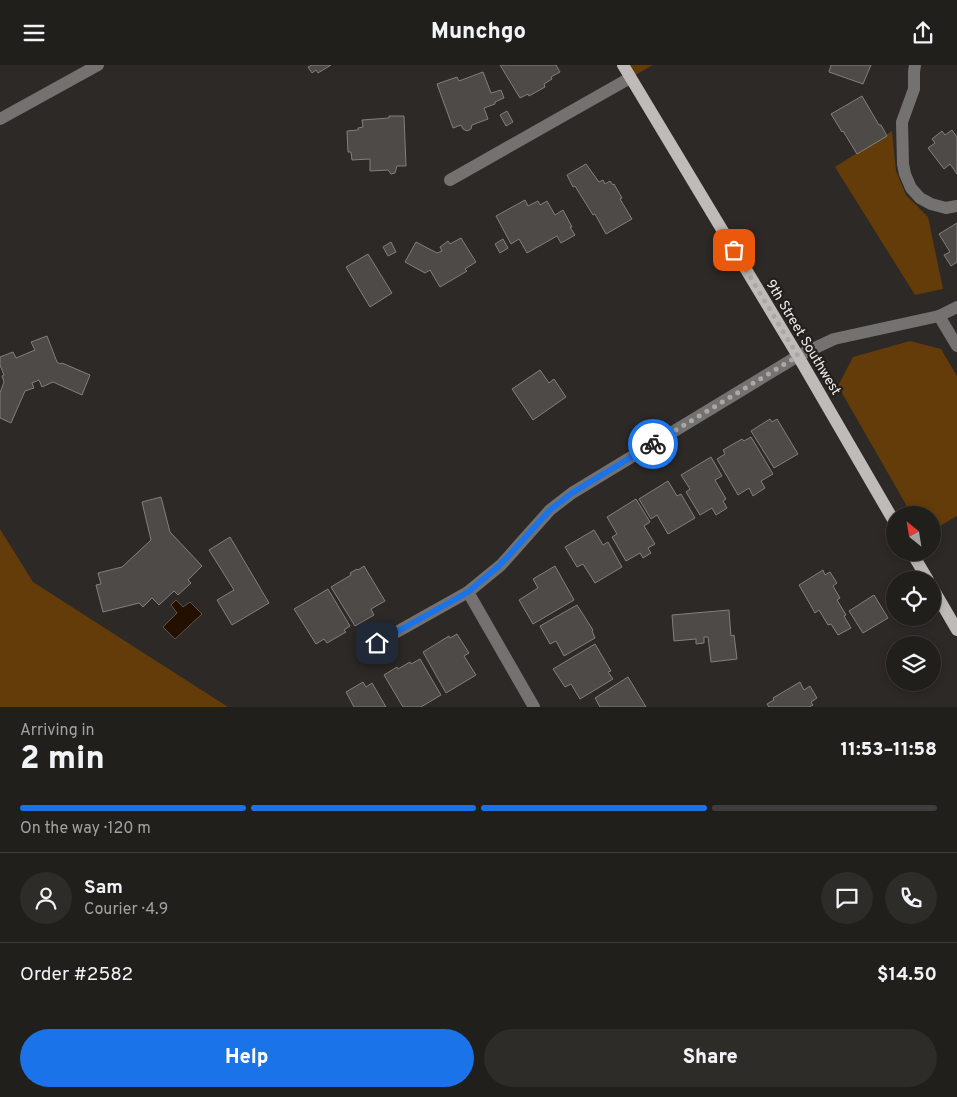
<!DOCTYPE html>
<meta charset="utf-8">
<style>
:root{--surface:#211f1c;--page:#2d2c29;--text:#f1f3f6;--muted:#a2a2a3;--line:#3e3d3b;--accent:#1a73e8}
body{margin:0;font-family:Overpass,sans-serif;background:var(--page);color:var(--text);height:100vh;display:flex;flex-direction:column;font-size:19px;white-space:nowrap}
*{box-sizing:border-box;margin:0}
p{font-size:16px;color:var(--muted)}
.icon{flex:none;width:28px;height:28px;fill:none;stroke:currentColor;stroke-width:2;stroke-linecap:round;stroke-linejoin:round}
.map{position:relative;height:642px;overflow:hidden}
.details{display:flex;flex-direction:column;background:var(--surface);flex:1}
.details>*{flex:none}
.needle{width:32px;rotate:330deg}
.buttons{position:absolute;left:886px;top:441px;display:grid;gap:10px}
.buttons a{display:grid;place-items:center;width:55px;height:55px;border-radius:50%;background:var(--surface);box-shadow:0 2px 8px #0003,0 0 0 1px var(--line);font-size:25px}
.pin{position:absolute;display:grid;place-items:center;width:42px;height:42px;color:#fff;margin:-21px;border-radius:10px;box-shadow:0 2px 8px #0006}
.courier{position:absolute;display:grid;place-items:center;width:50px;height:50px;margin:-25px;border:4px solid #1a73e8;border-radius:50%;background:#fff;color:#222;box-shadow:0 1px 6px #0007}
.head em{font-style:normal;font-weight:800}
.head div{display:flex;flex-direction:column-reverse}
.head{display:flex;align-items:center;justify-content:space-between;height:85px;padding:0 20px}
h1{font-size:32px;font-weight:800;line-height:38px}
.bar{display:grid;grid-template-columns:repeat(4,1fr);gap:8px 5px;align-content:center;height:60px;padding:0 20px}
.bar i{height:6px;border-radius:4px;background:var(--line)}
.bar .selected{background:var(--accent)}
.bar p{grid-column:span 4}
.line{display:flex;align-items:center;gap:12px;padding:0 20px;border-top:1px solid var(--line)}
.line div{flex:1}
.round{display:grid;place-items:center;flex:none;width:52px;height:52px;border-radius:26px;background:var(--page)}
.cta{display:flex;gap:10px;margin-top:auto;padding:10px 20px}
.cta a{flex:1;height:58px;border-radius:30px;background:var(--accent);color:#fff;font-size:20px;font-weight:800;line-height:58px;text-align:center}
.cta a+a{background:var(--page);color:var(--text)}
header{display:flex;justify-content:space-between;align-items:center;height:65px;padding:0 20px;background:var(--surface);font-size:22px;font-weight:800}
.map>svg:first-child{display:block}
.green{fill:#643c09}
.water{fill:#231000;stroke:#605246}
.building{fill:#4d4a47;stroke:#827f7c}
.lines{fill:none;stroke-linecap:round;stroke-linejoin:round}
.minor{stroke:#747271;stroke-width:12}
.major{stroke:#bebbb8;stroke-width:12}
.done{stroke:#aaa8a5;stroke-width:5;stroke-dasharray:0 9}
.route{stroke:#1a73e8;stroke-width:6}
.labels{text-anchor:middle;stroke-width:4.5;stroke-linejoin:round;paint-order:stroke}
.street-label{font-size:14px;fill:#eeecea;stroke:#221f1d}
</style>
<header><svg class="icon" aria-label="menu" viewBox="0 0 24 24"><path d="M4 6h16M4 12h16M4 18h16"/></svg>Munchgo<svg class="icon" aria-label="share" viewBox="0 0 24 24"><path d="M12 15V3M7 8l5-5 5 5M5 13v7h14v-7"/></svg></header>
<div class="map">
<svg width="957" height="642" viewBox="0 0 957 642">
<rect width="100%" height="100%" fill="#2c2926"/>
<g class="green">
<path d="M623,0H653L630,13Z"/>
<path d="M892,66L896,106L906,130L928,152L943,224L915,230L835,102Z"/>
<path d="M910,276L941,284L957,311V451L933,465L932,450H912L838,321L853,292Z"/>
<path d="M0,464L33,517L228,642H0Z"/>
</g>
<path class="water" d="M176,535L183,542L190,537L202,549L175,574L163,562L177,548L171,540Z"/>
<g class="building">
<path d="M312,0H331L318,8L316,5L312,8L308,2Z"/>
<path d="M500,0H556L560,7L551,12L552,14L544,19L545,22L529,31L528,29L520,33Z"/>
<path d="M831,0H871L863,19L829,7Z"/>
<path d="M483,7L491,28L501,25L504,33L495,37V39L484,43L488,54L472,60L471,64L467,66L463,64L461,60L453,63L437,19L457,12L459,16Z"/>
<path d="M862,31L879,60H881L887,71L857,89L843,66L842,67L831,49Z"/>
<path d="M507,46L513,57L506,61L500,50Z"/>
<path d="M389,51H404L406,101H397L395,108L391,109L388,105L370,106V94L352,95L351,87H348L347,66L358,65V63L363,62L362,55L389,53Z"/>
<path d="M952,65L957,72V109L950,99L944,104L928,83L935,78L932,74L942,66L945,70Z"/>
<path d="M586,99L599,117L603,115L605,119L610,116L613,120L614,119L622,133L620,134L632,154L606,169L595,149L593,150L575,121L573,122L567,110Z"/>
<path d="M525,135L528,141L538,136L540,140L547,136L555,150L563,145L572,162H570L575,170L561,178L557,171L527,188L519,174L511,179L496,151Z"/>
<path d="M957,158V197L951,201L944,190L950,187L939,169Z"/>
<path d="M461,173L476,197L465,204L467,206L440,222L430,205L425,208L405,197L416,177L437,188L442,186L440,182L448,176L450,179Z"/>
<path d="M503,174L508,183L500,188L495,179Z"/>
<path d="M391,177L396,187L388,191L383,182Z"/>
<path d="M368,189L392,228L370,242L346,202Z"/>
<path d="M47,271L57,297L60,299L62,298L90,310L82,330L53,317L42,322L39,315L32,318L34,323L25,326L11,358L0,353V328L4,317L2,311L4,310L0,300V292L13,287L16,293L35,285L31,277Z"/>
<path d="M540,305L549,318L554,314L566,332L533,355L512,324Z"/>
<path d="M770,354L772,357L777,354L798,389L774,403L751,366Z"/>
<path d="M751,372L773,409L761,416L765,423L753,431L749,423L738,430L717,394L725,389L723,385L742,374L744,376Z"/>
<path d="M711,392L722,411L715,415L726,434L723,436L727,443L716,450L712,443L700,450L686,427L690,424L681,410Z"/>
<path d="M668,416L677,431L681,429L695,453L668,469L657,450L651,454L639,434Z"/>
<path d="M161,432L170,467L202,501L188,515L191,518L178,530L174,526L159,540L152,533L143,542L139,538L103,547L96,520L101,519L98,508L122,502L151,475L142,437Z"/>
<path d="M636,434L650,457L644,461L655,479L648,483L651,488L643,493L640,488L626,496L612,472L617,469L607,452Z"/>
<path d="M594,465L603,480L608,477L622,502L595,518L583,499L577,502L565,482Z"/>
<path d="M230,472L269,538L232,560L217,535L234,525L209,485Z"/>
<path d="M364,501L385,536L371,544L374,550L355,561L331,522L351,510L350,508L357,504L358,505Z"/>
<path d="M555,501L574,535L533,559L519,535L538,523L533,514Z"/>
<path d="M823,505L825,510L830,507L837,518L833,521L840,533L837,535L846,550L844,551L851,563L838,570L831,559L828,560L819,545L815,548L799,520Z"/>
<path d="M328,524L350,561L344,565L346,567L327,578L324,574L316,579L294,544Z"/>
<path d="M874,530L888,553L863,568L849,546Z"/>
<path d="M577,540L593,565L592,566L595,573L564,591L556,576L550,579L540,561Z"/>
<path d="M729,545L731,571L734,570L737,594L711,597L708,572H704V578L696,579V574L674,576L672,550Z"/>
<path d="M457,569L469,588L464,591L476,610L446,628L423,587L449,571L450,573Z"/>
<path d="M595,579L611,606L608,607L613,614L580,634L571,619L565,622L553,604Z"/>
<path d="M420,594L441,630L421,642H403L384,610L397,602L398,604L410,597L411,599Z"/>
<path d="M628,612L646,642H600L595,633Z"/>
<path d="M363,617L366,622L372,618L386,642H354L346,627Z"/>
<path d="M800,617L804,625L810,621L817,633L811,637L813,640L809,642H769L767,639L774,635L773,633Z"/>
</g>
<g class="lines">
<g class="minor">
<path d="M915,0L914,7V24L902,57L903,99L905,109L911,123L920,133L931,139L946,143L957,141"/>
<path d="M0,54L98,0"/>
<path d="M450,115L630,13"/>
<path d="M939,251L957,281"/>
<path d="M468,527L534,642"/>
<path d="M377,578L468,527L501,500L550,445L572,428L798,291L834,274L939,251L957,242"/>
</g>
<g class="major">
<path d="M623,0L798,291L895,458"/>
<path d="M912,488L928,515"/>
<path d="M932,522L957,565"/>
</g>
</g>
<g class="lines">
<path class="done" d="M653,379L798,291L734,185"/>
<path class="route" d="M377,578L468,527L500,500L550,445L572,428L653,379"/>
</g>
<g class="labels">
<g class="street-label">
<text transform="translate(804 272) rotate(59)" y="5">9th Street Southwest</text>
</g>
</g>
</svg>
<div class="buttons">
<a><svg class="needle" viewBox="-14 -14 28 28"><path d="M0-13l5 13h-10z" fill="#e53935"/><path d="M0 13l5-13h-10z" fill="#a2a2a3"/></svg></a>
<a><svg class="icon" aria-label="locate" viewBox="0 0 24 24"><circle cx="12" cy="12" r="6"/><path d="M12 2v4M12 18v4M2 12h4M18 12h4"/></svg></a>
<a><svg class="icon" aria-label="layers" viewBox="0 0 24 24"><path d="M12 4l9 5-9 5-9-5zM3 14l9 5 9-5"/></svg></a>
</div>
<div class="pin" style="left:734px;top:185px;background:#ea580c"><svg class="icon" aria-label="bag" viewBox="0 0 24 24"><path d="M5 8h14l-1 12H6zM9 8a3 3 0 0 1 6 0"/></svg></div>
<div class="pin" style="left:377px;top:578px;background:#1f2937"><svg class="icon" aria-label="home" viewBox="0 0 24 24"><path d="M3 11l9-7 9 7M6 9v11h12V9"/></svg></div>
<div class="courier" style="left:653px;top:379px"><svg class="icon" aria-label="bike" viewBox="0 0 24 24"><circle cx="6" cy="16" r="4"/><circle cx="18" cy="16" r="4"/><path d="M6 16l4-8h5l3 8M10 8l3 8H6M13 5h3"/></svg></div>
</div>
<section class="details">
<div class="head"><div><h1>2 min</h1><p>Arriving in</p></div><em>11:53–11:58</em></div>
<div class="bar"><i class="selected"></i><i class="selected"></i><i class="selected"></i><i></i><p>On the way · 120 m</p></div>
<div class="line" style="height:90px"><a class="round"><svg class="icon" aria-label="person" viewBox="0 0 24 24"><circle cx="12" cy="8" r="4"/><path d="M4 21q1-7 8-7t8 7"/></svg></a><div><b>Sam</b><p>Courier · 4.9</p></div><a class="round"><svg class="icon" aria-label="chat" viewBox="0 0 24 24"><path d="M4 5h16v11H9l-5 4z"/></svg></a><a class="round"><svg class="icon" aria-label="phone" viewBox="0 0 24 24"><path d="M5 4h4l2 5-3 2q2 4 5 5l2-3 5 2v4C11 20 4 13 5 4z"/></svg></a></div>
<div class="line" style="height:65px"><div>Order #2582</div><b>$14.50</b></div>
<div class="cta"><a>Help</a><a>Share</a></div>
</section>
